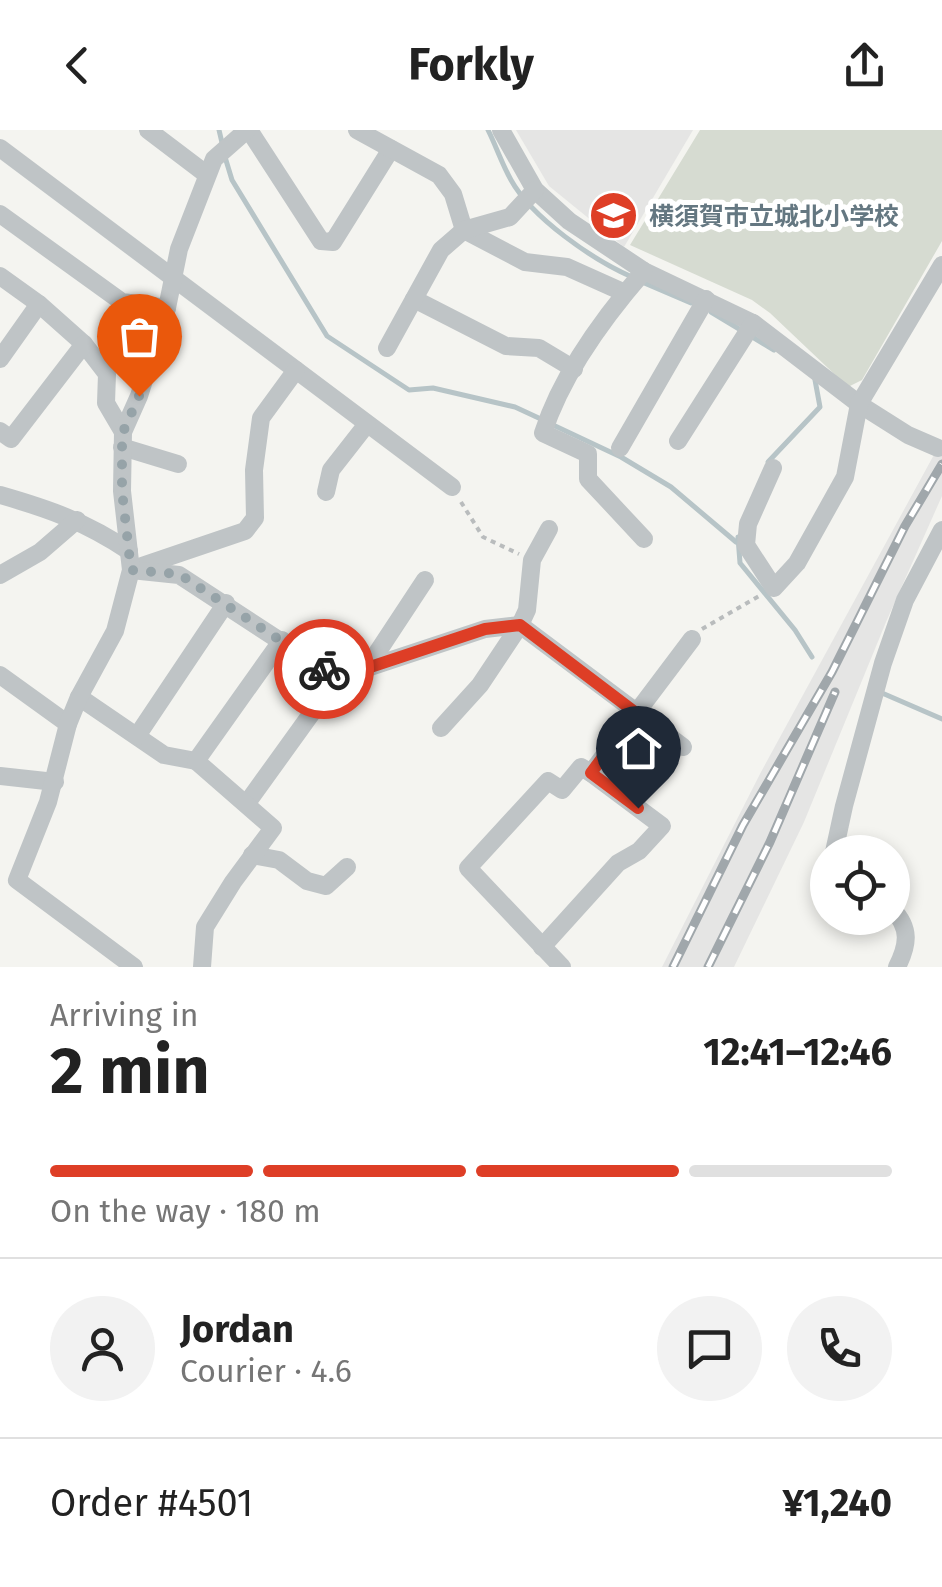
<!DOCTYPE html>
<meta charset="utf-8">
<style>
:root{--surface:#fff;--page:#f2f2f2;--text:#222;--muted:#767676;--line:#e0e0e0;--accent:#de3e26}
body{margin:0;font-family:"Fira Sans","Noto Sans JP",sans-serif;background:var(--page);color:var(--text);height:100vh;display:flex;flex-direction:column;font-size:38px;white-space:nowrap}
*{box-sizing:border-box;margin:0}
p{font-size:32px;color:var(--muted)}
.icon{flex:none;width:55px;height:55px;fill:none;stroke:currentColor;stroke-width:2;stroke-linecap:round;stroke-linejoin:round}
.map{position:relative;height:837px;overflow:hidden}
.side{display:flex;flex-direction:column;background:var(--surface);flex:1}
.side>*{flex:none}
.tools{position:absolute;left:810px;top:705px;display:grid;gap:20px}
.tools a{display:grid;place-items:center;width:100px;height:100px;border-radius:50%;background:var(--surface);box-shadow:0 5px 15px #0003;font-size:50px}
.pin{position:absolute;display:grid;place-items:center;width:85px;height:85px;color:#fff;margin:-102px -42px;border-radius:50% 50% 50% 0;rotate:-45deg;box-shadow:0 0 10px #0007}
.pin .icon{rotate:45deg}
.courier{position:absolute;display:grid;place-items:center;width:100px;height:100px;margin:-50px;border:8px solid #de3e26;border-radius:50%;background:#fff;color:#222;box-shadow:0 2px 12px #0007}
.head em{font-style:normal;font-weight:700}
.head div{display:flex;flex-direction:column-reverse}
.head{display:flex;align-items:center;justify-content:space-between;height:170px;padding:0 50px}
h1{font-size:65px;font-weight:700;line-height:75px}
.bar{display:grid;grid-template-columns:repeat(4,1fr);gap:15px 10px;align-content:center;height:120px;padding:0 50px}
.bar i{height:12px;border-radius:8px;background:var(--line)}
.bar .on{background:var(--accent)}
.bar p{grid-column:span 4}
.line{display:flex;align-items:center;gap:25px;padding:0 50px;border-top:2px solid var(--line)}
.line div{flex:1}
.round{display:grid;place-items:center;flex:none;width:105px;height:105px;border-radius:52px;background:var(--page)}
header{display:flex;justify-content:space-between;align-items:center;height:130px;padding:0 50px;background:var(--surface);font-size:45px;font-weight:700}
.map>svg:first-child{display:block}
.built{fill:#e5e5e4}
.green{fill:#d6dbd1}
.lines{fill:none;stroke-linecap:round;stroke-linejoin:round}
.stream{stroke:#b7c4c7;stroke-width:5}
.path{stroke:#b9bcbd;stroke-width:4;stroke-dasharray:5 5;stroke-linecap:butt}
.minor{stroke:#bfc4c6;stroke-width:18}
.rail-casing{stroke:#a0a7ab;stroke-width:9}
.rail{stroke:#fff;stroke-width:5;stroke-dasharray:15;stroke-linecap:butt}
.done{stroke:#96a3a8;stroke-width:10;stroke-dasharray:0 18}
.route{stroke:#de3e26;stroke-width:12}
.labels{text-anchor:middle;stroke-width:10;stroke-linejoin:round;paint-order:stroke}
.poi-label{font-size:25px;font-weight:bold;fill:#647781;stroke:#fff;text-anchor:start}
</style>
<header><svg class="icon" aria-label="back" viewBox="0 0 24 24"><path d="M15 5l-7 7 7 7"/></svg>Forkly<svg class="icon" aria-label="share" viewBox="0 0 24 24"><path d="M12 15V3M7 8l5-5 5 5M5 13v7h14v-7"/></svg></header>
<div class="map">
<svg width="942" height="837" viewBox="0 0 942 837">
<rect width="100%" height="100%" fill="#f4f4f0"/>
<g class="built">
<path d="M516,0H693L624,117L549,56Z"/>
<path d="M942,310V366L886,492L804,692L734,837H662L761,642Z"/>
</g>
<path class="green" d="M700,0H942V111L862,250L848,257L770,183L752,170L630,115Z"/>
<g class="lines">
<g class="stream">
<path d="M219,0L223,17"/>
<path d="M488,0C496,16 502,34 511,50C532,88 593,130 632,147"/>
<path d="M225,27L232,50L327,206L409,260L433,258L515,277L543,290"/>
<path d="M642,152L691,173"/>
<path d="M711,182L774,220"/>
<path d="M553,295L621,327L671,357L736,412"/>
<path d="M768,332L820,277L815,250"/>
<path d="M738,407L740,433L795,500L812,527"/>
<path d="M882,563L942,589"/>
</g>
<g class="path">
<path d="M461,372L483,407L519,424"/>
<path d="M702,499L759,466"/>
</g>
<g class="minor">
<path d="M148,0L206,44"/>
<path d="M249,0L321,111L333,112L391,19"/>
<path d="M357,0L439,45L453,64L464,100L525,132L567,137L625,163"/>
<path d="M501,0L535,60L569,91L644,141L753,193L859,274L908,305L938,318"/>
<path d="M0,18L452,357"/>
<path d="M0,84L122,172L167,178"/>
<path d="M0,146L39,174L84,214L107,244L106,273L123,302"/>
<path d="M414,169L506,216L539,218L574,239"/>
<path d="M387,218L441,120L464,100L510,87L535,60"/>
<path d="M0,229L39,174"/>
<path d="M0,301L11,309L84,214"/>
<path d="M678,311L753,193"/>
<path d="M122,317L178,334"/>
<path d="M620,318L706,169"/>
<path d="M773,338L748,394L746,415L774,458L797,433L845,347L859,274L942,135"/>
<path d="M326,362L331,340L367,294"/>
<path d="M0,365C49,379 86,392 129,421"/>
<path d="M644,409L588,349V324L543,303C562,244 604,187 644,141"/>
<path d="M136,438L245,401L255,388L254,340L261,288L296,240"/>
<path d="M131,440L179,445L337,548L485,499L520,495L683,617"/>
<path d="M0,445L40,422L77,390"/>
<path d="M369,535L425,450"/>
<path d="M0,545L68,594"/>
<path d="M79,567L164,625L196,631"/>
<path d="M441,598L480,555L520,495L527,480L532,430L549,399"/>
<path d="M137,606L226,473"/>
<path d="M0,646L55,652"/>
<path d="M247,673L337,548"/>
<path d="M834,722L844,676L883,533L905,470L942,400"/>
<path d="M252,725L279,730L307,751L326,756L347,737"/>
<path d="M892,779C911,798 908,815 897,837"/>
<path d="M542,817L618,733L639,721L662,696L591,643L692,509"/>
<path d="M134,837L17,750L48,672L68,594L79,567L115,501L131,440L122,361L123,302L139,266L167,178L179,119L214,29L247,0"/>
<path d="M202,837L205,797L233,752L273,698L196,631L282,510"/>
<path d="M562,837L468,738L548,651L562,660L581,637L591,643"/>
</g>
<defs>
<g id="rail">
<path d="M673,837L743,695L832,542L905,396L942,334"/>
<path d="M708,837L770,712L835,562"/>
</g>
</defs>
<use href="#rail" class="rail-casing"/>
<use href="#rail" class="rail"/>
</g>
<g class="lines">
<path class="done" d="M139,266L123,302L122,317V361L131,440L179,444L324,539"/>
<path class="route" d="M324,539L337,548L485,499L520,495L636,583L591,643L638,678"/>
</g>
<defs>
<symbol id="school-disc" viewBox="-11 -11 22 22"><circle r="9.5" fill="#de3e26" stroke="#fff"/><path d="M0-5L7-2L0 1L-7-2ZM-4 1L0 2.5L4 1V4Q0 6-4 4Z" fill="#fff"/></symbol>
</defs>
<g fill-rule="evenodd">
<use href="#school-disc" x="586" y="58" width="55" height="55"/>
</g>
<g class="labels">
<g class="poi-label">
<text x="649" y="95">横須賀市立城北小学校</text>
</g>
</g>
</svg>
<div class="tools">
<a><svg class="icon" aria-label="locate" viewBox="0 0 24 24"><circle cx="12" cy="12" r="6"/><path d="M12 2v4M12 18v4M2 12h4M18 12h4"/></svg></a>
</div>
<div class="pin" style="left:139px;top:266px;background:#ea580c"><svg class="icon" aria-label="bag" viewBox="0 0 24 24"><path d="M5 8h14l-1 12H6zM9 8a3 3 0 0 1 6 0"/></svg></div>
<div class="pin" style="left:638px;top:678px;background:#1f2937"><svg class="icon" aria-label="home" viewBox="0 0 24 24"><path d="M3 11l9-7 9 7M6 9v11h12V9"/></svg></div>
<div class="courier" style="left:324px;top:539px"><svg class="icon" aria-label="bike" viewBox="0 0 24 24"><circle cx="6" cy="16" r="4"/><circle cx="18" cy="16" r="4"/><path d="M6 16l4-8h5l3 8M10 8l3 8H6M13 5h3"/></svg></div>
</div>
<section class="side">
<div class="head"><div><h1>2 min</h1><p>Arriving in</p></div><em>12:41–12:46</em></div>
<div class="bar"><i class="on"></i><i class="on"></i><i class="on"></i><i></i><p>On the way · 180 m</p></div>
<div class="line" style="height:180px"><a class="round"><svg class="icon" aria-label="person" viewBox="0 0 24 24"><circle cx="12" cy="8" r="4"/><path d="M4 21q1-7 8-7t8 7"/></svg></a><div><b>Jordan</b><p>Courier · 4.6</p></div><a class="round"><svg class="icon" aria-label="chat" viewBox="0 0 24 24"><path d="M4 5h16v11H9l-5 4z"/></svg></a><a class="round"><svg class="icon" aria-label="phone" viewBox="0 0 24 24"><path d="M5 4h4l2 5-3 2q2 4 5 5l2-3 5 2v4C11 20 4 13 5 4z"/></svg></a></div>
<div class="line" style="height:130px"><div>Order #4501</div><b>¥1,240</b></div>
</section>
